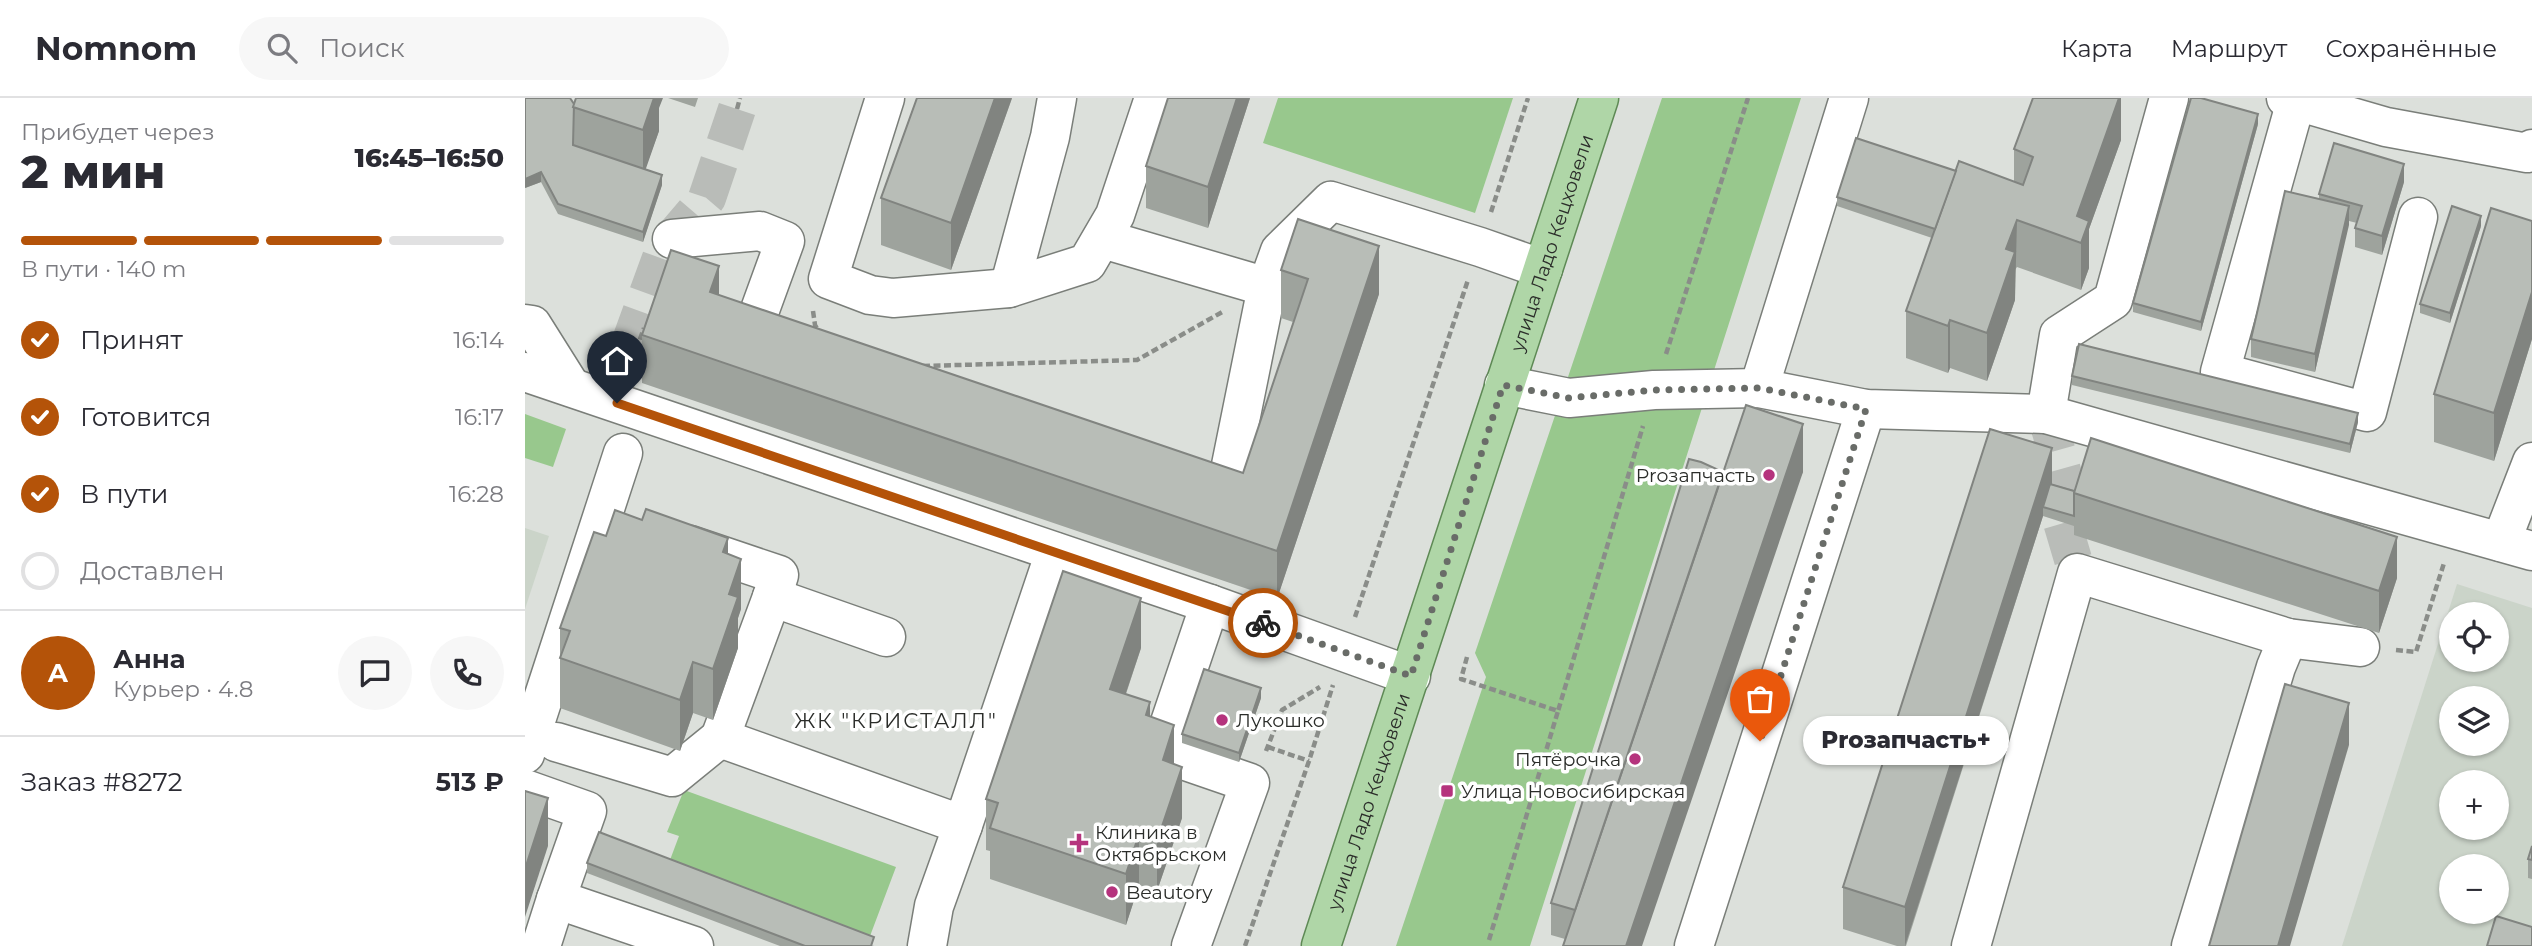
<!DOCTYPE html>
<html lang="ru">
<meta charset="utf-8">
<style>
:root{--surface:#fff;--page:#f7f7f7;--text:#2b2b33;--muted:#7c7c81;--line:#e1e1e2;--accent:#b45309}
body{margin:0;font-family:Montserrat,sans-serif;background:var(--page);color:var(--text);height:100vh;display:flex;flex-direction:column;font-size:26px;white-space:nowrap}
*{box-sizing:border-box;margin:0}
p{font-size:23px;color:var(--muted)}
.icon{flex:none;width:38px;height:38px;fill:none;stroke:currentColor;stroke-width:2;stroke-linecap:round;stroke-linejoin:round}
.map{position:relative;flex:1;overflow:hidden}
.side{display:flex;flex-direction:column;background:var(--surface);width:525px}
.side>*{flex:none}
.fabs{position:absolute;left:1914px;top:504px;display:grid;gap:14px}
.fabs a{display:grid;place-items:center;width:70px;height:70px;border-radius:50%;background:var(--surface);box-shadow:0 2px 5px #0004;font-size:35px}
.pin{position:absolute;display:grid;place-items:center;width:60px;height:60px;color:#fff;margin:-72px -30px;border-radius:50% 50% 50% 0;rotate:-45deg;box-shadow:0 0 7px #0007}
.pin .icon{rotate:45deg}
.courier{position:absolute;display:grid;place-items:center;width:70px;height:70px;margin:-35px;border:5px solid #b45309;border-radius:50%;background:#fff;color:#222;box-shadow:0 2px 9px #0007}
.bubble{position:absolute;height:49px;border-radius:24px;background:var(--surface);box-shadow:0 2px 5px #0004;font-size:23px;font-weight:800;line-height:49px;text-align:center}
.summary em{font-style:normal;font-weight:800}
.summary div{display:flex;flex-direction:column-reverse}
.summary{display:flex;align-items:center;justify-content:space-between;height:119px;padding:0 21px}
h1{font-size:46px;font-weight:800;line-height:52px}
.bar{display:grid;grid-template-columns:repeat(4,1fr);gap:10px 7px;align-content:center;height:84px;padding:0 21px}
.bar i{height:9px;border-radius:5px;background:var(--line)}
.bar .selected{background:var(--accent)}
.bar p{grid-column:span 4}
.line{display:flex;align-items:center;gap:18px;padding:0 21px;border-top:2px solid var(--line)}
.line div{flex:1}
.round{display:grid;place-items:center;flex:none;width:74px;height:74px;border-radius:37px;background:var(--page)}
ol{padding:0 21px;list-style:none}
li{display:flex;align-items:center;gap:21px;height:77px}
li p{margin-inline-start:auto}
li .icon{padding:7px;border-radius:50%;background:var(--accent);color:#fff;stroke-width:4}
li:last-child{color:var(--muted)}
li i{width:38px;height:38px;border:4px solid var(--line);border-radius:50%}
header{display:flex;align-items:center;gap:42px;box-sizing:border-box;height:98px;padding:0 35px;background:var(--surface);border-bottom:2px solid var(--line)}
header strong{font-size:33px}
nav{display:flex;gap:38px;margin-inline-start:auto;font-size:24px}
.search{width:490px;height:63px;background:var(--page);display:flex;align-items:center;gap:18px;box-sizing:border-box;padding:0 24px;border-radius:38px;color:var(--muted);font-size:26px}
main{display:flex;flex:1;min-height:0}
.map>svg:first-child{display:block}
.built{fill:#cbd4c9;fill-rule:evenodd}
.green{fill:#98c88d}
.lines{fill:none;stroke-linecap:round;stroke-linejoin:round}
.minor-tunnel{stroke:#b9bcb8;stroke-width:38;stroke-dasharray:38 19;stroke-linecap:butt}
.minor-casing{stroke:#7a7e79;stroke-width:41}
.major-casing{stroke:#5e8955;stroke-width:41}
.path{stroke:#8a8d89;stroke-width:4.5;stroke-dasharray:7 3.5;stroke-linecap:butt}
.minor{stroke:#fff;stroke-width:38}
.major{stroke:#afd6a7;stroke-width:38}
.wall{fill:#9ea39d}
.shaded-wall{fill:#818480}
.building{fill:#b8bdb7;stroke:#818480;stroke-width:2}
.done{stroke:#696c68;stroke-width:7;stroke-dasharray:0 12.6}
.route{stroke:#b45309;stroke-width:9}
.poi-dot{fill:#b5337d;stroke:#fff;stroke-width:2.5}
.labels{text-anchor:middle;stroke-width:7;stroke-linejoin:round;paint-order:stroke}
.street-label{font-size:19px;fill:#2b2d2a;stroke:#fff}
.poi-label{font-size:19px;fill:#2b2d2a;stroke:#fff;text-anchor:start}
.neighbourhood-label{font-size:21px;letter-spacing:2px;fill:#2b2d2a;stroke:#fff}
</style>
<header>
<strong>Nomnom</strong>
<div class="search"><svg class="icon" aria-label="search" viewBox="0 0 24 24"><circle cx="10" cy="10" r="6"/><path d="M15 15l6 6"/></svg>Поиск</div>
<nav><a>Карта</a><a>Маршрут</a><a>Сохранённые</a></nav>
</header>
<main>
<section class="side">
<div class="summary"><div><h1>2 мин</h1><p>Прибудет через</p></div><em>16:45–16:50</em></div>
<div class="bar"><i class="selected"></i><i class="selected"></i><i class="selected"></i><i></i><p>В пути · 140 m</p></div>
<ol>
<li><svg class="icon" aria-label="check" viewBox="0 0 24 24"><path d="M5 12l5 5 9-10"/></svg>Принят<p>16:14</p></li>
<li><svg class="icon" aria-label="check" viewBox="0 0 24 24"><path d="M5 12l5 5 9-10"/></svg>Готовится<p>16:17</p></li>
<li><svg class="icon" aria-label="check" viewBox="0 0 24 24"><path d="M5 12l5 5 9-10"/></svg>В пути<p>16:28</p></li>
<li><i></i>Доставлен</li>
</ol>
<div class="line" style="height:126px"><b class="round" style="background:var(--accent);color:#fff">А</b><div><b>Анна</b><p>Курьер · 4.8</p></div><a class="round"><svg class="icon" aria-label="chat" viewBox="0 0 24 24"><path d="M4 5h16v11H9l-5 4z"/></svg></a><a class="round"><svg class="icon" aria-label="phone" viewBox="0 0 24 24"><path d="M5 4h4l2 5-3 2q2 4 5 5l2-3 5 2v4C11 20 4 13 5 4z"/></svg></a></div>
<div class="line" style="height:91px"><div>Заказ #8272</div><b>513 ₽</b></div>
</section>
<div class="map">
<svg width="2007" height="848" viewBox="0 0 2007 848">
<rect width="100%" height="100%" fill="#dce0db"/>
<g class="built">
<path d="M0,430L24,438L0,511Z"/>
<path d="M1932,486L2007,510V848H1817ZM1927,516H1972V562H1927ZM1927,600H1972V646H1927ZM1927,684H1972V730H1927ZM1927,768H1972V814H1927Z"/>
</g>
<g class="green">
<path d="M753,0H988L950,115L738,45Z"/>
<path d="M1137,0H1276L1005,848H871L961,579L950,555Z"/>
<path d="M0,316L41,331L28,369L0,360Z"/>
<path d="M159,692L371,769L342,846L142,770L154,738L142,734Z"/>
</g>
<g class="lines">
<g class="minor-tunnel">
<path d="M84,303L140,149L182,100L212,11"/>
<path d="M1521,316L1545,401L1537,424L1552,475"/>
</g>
<defs>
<g id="minor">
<path d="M360,0L303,181L345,197L368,200L484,190L562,165L590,117L629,0"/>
<path d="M1761,0L1861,29L2002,55L2007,51"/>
<path d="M1771,3L1695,274L1842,314L1893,119"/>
<path d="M147,141L235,133L260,143L228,231L201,222"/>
<path d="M578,141L742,189"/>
<path d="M484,190L525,39L532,0"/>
<path d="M0,226L7,227L46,289"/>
<path d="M0,274L685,506L886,578"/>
<path d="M979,287L1044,300L1129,292L1234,290L1341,311L1521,316L2007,453"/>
<path d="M1234,290L1324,0"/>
<path d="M1521,316L1534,237L1588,202L1644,0"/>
<path d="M687,386L704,377L742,189L755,153L806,103L955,149L1018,171"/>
<path d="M1976,444L2007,364"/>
<path d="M165,447L254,477L247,499"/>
<path d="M361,539L247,499L195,640L438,727L530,454"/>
<path d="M31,644L147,679L195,640"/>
<path d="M0,656L98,355"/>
<path d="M0,691L62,713L31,801"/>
<path d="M16,848L31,801L169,848"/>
<path d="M402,848L409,808L438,727"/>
<path d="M666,848L725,685L635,654L685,506"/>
<path d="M1169,848L1341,311"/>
<path d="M1446,848L1552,475L1763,540L1835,549"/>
<path d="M1666,848L1751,569L1763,540"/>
</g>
<g id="major">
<path id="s1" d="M796,848L1074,0"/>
</g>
</defs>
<use href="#minor" class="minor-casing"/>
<use href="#major" class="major-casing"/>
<g class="path">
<path d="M212,11L215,0"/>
<path d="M966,114L1003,0"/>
<path d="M288,213L290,227L294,234"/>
<path d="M1141,256L1223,0"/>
<path d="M398,268L612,262L699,213"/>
<path d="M104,271L119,230"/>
<path d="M830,519L943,182"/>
<path d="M1871,552L1891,554L1919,465"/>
<path d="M942,559L936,581L1033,613L1118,328"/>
<path d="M743,649L784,663"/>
<path d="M741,653L757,612L795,589"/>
<path d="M964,842L1033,613"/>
<path d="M720,848L784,663L808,587"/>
</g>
<use href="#minor" class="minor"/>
<use href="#major" class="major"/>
</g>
<g class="wall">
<path d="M143,0H173L170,9Z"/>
<path d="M487,0L426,172L356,147V100Z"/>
<path d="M725,0L683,130L621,110V68Z"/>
<path d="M1596,0V42L1564,131V170L1556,192L1492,169L1490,172V202L1462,283L1425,270L1423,275L1381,260V213L1407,140L1312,108V99L1431,73L1489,83V51Z"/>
<path d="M49,6L134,10V33L120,71L137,87L118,144L33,116L16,84L0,90Z"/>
<path d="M1733,26L1676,233L1608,214V205Z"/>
<path d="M1879,84L1857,157L1830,149V130L1832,125L1824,123L1790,274L1726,259V241L1794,101V96Z"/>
<path d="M2007,123V241L1969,363L1909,344V296Z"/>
<path d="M1956,128L1925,225L1895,215V206Z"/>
<path d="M756,172L854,196L752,501L117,285V237L194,197L718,375L768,224L756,220Z"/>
<path d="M1547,278L1833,324L1825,355L1547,287Z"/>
<path d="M1198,374H1278L1040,841L1026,837V805Z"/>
<path d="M1527,386L1872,480L1854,535L1549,437V428L1518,418L1381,848H1372L1318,831V789Z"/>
<path d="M81,438L203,456L216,511L213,520V550L188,622L168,615L155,653L35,610V530Z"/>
<path d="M616,550L601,596L625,619L649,666L657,720L632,793L614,787L601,827L465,781V753L461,752V701Z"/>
<path d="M736,600L714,664L657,645V636Z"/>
<path d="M2007,748V781L2003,780V761Z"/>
<path d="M62,765L349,848H255L62,775Z"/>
</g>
<g class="shaded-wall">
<path d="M128,0H138L134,10V33L118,79V32Z"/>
<path d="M470,0H487L426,172V125Z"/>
<path d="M712,0H725L683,130V89Z"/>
<path d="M1594,0H1596V42L1564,131V170L1556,192V145L1552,118Z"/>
<path d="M1733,16V26L1676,233V224Z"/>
<path d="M1879,66V84L1857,157V138Z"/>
<path d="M16,74V84L0,90V81Z"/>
<path d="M137,77V87L118,144V134Z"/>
<path d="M1824,108V127L1790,274V256Z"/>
<path d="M1956,118V128L1925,225V215Z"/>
<path d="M1492,122L1490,202L1462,283V235L1481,151Z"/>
<path d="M854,148V196L752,501V453Z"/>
<path d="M194,168V215L185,194Z"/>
<path d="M2007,194V241L1969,363V315Z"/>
<path d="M1425,222V270L1423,275V228Z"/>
<path d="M1833,315V324L1825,355V346Z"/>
<path d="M1278,326V374L1117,848H1101Z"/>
<path d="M1527,350V392L1518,409V418L1380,848V809Z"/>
<path d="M1872,439V480L1854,535V493Z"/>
<path d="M203,440V491L198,454Z"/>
<path d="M216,461V511L213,520V550L188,622V571L204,496Z"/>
<path d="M616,500V550L585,642V591Z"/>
<path d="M168,564V615L155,653V602Z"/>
<path d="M736,590V600L714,664V655Z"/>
<path d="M625,604V655L621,617Z"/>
<path d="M1824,605V647L1765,848H1753Z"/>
<path d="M649,627V677L638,662Z"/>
<path d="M657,669V720L632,793V743Z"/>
<path d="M23,700V748L0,819V771Z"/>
<path d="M614,736V787L601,827V776Z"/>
</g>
<g class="building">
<path d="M0,0H45L49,6L48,47L137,77L118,134L33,106L16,74L0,81Z"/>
<path d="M51,0H129L118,32L48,9Z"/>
<path d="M392,0H470L426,125L356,100Z"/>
<path d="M643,0H712L683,89L621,68Z"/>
<path d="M1508,0H1594L1552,118L1564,123L1556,145L1492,122L1481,151L1490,154L1462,235L1425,222L1423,228L1381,213L1434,63L1498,87L1508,59L1489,51Z"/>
<path d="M1666,0H1676L1733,16L1676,224L1608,205Z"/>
<path d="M1331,40L1431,73L1410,131L1312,99Z"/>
<path d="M1809,45L1879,66L1857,138L1830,130L1837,108L1794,96Z"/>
<path d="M1760,93L1824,108L1790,256L1726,241Z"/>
<path d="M1927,108L1956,118L1925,215L1895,206Z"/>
<path d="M1966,110L2007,123V194L1969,315L1909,296Z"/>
<path d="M773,121L854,148L752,453L117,237L146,152L194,168L185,194L718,375L783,181L756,172Z"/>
<path d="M1554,246L1833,315L1825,346L1547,278Z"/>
<path d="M1221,307L1278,326L1101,848H1038Z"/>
<path d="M1465,331L1527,350L1380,809L1318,789Z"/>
<path d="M1566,340L1872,439L1854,493L1549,395Z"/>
<path d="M1164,361L1176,364L1198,374L1050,812L1026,805Z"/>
<path d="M1525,386L1549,393V418L1518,409Z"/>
<path d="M121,411L203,440L198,454L216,461L204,496L213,499L188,571L168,564L155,602L35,560L45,533L35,530L69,434L81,438L90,412L117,422Z"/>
<path d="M538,473L616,500L585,591L625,604L621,617L649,627L638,662L657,669L632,743L614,736L601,776L465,730L473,705L461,701Z"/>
<path d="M679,571L736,590L714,655L657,636Z"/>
<path d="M1760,586L1824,605L1753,848H1684Z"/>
<path d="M0,693L23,700L0,771Z"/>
<path d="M74,734L349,839L346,848H280L62,765Z"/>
<path d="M2007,748V762L2003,761Z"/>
<path d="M1971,818L2007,829V848H1962Z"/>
</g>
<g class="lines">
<path class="done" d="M738,525L886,578L978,287L1044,300L1129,292L1234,290L1341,311L1235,643"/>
<path class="route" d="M92,305L738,525"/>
</g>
<g class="poi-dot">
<circle cx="1244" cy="377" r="7"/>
<circle cx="697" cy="622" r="7"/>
<circle cx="1110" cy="661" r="7"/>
<rect x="915" y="686" width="14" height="14" rx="3.5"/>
<path d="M550.5 734.5h7v7h7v7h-7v7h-7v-7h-7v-7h7z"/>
<circle cx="587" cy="794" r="7"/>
</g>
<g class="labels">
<g class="street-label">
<text dy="7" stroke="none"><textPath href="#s1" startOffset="740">улица Ладо Кецховели</textPath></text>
<text dy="7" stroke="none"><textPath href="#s1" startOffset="152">улица Ладо Кецховели</textPath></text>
</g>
<g class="poi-label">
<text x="1230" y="384" text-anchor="end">Proзапчасть</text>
<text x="711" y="629">Лукошко</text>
<text x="1096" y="668" text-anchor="end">Пятёрочка</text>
<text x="936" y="700">Улица Новосибирская</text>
<text x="570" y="741">Клиника в<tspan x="570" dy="22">Октябрьском</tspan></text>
<text x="601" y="801">Beautory</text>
</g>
<g class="neighbourhood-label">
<text x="371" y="630">ЖК "КРИСТАЛЛ"</text>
</g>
</g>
</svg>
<div class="fabs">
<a><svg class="icon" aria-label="locate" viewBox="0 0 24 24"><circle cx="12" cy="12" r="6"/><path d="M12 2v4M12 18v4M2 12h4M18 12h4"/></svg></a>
<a><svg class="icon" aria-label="layers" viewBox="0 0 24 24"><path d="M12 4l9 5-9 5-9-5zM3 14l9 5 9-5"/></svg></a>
<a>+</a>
<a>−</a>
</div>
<div class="pin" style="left:1235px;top:643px;background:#ea580c"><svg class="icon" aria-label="bag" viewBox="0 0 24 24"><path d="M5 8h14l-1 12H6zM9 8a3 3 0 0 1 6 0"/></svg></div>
<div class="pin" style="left:92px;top:305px;background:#1f2937"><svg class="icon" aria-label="home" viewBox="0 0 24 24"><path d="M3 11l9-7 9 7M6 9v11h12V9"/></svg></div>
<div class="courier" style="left:738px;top:525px"><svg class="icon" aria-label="bike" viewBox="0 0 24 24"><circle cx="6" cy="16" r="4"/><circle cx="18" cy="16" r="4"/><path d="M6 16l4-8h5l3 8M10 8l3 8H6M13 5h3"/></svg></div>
<div class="bubble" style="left:1278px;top:618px;width:206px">Proзапчасть+</div>
</div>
</main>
